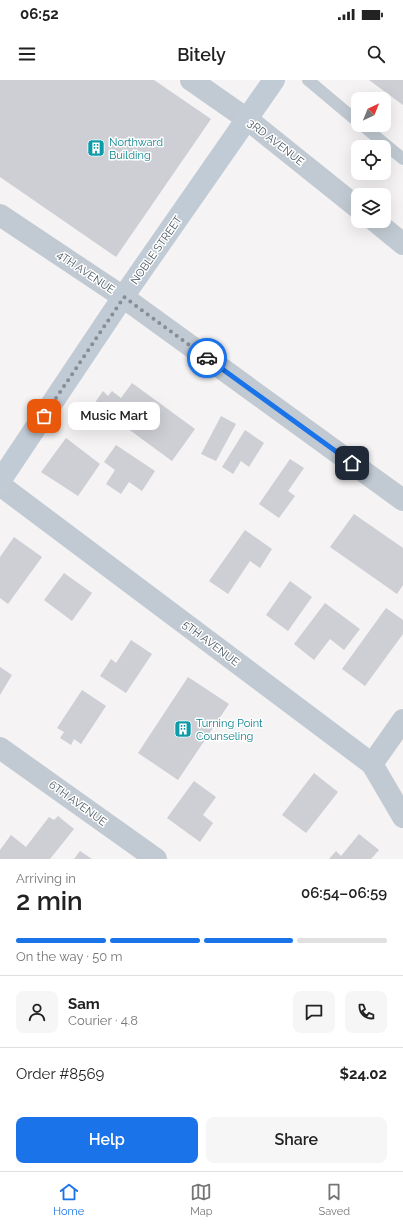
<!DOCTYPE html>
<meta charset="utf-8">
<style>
:root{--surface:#fff;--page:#f6f6f6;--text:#222;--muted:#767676;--line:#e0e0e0;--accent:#1a73e8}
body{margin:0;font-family:Raleway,sans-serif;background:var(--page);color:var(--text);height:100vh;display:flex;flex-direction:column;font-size:15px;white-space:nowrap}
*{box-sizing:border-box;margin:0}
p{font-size:13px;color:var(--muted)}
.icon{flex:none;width:22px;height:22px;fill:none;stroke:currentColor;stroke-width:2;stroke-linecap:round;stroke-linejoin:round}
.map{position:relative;height:779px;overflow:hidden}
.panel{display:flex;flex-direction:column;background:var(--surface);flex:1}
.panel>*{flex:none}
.needle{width:26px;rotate:43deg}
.fabs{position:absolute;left:351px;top:12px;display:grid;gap:8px}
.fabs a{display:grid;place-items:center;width:40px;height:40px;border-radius:8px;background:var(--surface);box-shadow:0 4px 16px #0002;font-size:20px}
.pin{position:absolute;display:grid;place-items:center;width:34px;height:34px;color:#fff;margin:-17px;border-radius:8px;box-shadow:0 2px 6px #0006}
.courier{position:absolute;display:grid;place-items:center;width:40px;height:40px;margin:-20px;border:3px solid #1a73e8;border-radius:50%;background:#fff;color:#222;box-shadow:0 1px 5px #0007}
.bubble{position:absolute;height:28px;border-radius:8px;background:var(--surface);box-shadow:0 4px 16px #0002;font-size:13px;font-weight:600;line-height:28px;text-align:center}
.overview em{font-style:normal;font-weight:600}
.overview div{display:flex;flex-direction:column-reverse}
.overview{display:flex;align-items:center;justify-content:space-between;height:68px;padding:0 16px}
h1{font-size:26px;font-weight:600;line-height:30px}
.bar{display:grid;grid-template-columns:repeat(4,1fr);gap:6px 4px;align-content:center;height:48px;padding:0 16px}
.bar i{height:5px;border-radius:3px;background:var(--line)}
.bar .on{background:var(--accent)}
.bar p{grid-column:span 4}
.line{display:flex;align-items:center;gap:10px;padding:0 16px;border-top:1px solid var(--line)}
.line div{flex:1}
.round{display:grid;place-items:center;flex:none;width:42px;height:42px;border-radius:8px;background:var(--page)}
.primary-button{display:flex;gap:8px;margin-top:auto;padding:8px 16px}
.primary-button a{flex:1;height:46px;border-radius:8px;background:var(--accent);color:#fff;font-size:16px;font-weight:600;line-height:46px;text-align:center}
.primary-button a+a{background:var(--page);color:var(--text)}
.status{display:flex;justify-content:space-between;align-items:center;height:28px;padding:0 20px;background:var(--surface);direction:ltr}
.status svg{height:11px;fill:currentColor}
header{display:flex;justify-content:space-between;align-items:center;height:52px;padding:0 16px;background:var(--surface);font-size:18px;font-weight:600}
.tab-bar{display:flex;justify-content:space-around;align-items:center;height:56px;border-top:1px solid var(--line);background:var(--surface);font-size:11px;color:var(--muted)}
.tab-bar a{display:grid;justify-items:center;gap:2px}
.tab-bar .on{color:var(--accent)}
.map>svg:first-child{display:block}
.building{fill:#cdcfd5}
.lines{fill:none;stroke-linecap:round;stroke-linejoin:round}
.lane{stroke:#c1cad2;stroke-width:12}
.street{stroke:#c1cad2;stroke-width:22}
.secondary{stroke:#c1cbd6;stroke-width:22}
.done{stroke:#868d94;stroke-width:4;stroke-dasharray:0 7.2}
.route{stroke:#1a73e8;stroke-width:5}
.labels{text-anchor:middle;stroke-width:3;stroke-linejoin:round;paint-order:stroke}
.culture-label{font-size:11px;fill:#0d838f;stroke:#fff;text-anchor:start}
.street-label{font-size:11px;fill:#4a5661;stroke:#fff}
</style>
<div class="status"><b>06:52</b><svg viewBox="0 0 49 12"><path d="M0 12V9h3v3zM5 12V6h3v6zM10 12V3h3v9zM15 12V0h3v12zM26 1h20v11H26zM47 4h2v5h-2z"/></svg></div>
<header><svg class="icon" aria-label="menu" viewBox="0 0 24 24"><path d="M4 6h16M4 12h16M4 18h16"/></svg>Bitely<svg class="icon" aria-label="search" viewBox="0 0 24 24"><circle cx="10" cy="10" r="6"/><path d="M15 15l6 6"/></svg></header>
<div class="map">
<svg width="403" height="779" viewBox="0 0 403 779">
<rect width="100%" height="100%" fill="#f5f3f3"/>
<g class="building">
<path d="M0,0H154L211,39L116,177L0,97Z"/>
<path d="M369,0H403V25Z"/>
<path d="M132,303L195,349L172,381L94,324L103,311L108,316L112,311L121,318Z"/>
<path d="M221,336L236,344L216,381L201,374Z"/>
<path d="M245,350L264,363L249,387L241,381L233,394L222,387Z"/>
<path d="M66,358L100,384L78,416L41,392Z"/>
<path d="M116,365L155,391L142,411L129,402L121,414L106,404L115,390L104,382Z"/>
<path d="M290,379L304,388L288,411L295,416L279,438L259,424Z"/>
<path d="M354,434L403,468V505L397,514L330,467Z"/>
<path d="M245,450L272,469L260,488L250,481L228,514L209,501Z"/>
<path d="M14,457L42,477L8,524L0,518V477Z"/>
<path d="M64,493L92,513L72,541L44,520Z"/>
<path d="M290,501L312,517L288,551L266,535Z"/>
<path d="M325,523L360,549L344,570L330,559L314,580L294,564Z"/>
<path d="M386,528L403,540V554L365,606L342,589Z"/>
<path d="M131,560L152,574L126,613L100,596L111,579L116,583Z"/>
<path d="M0,587L12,595L0,615Z"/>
<path d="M188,597L229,624L178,700L138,673Z"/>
<path d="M82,610L106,626L81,664L74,659L71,665L60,658L64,652L57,648Z"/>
<path d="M314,693L338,712L306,753L282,735Z"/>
<path d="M194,701L216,717L203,735L213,743L200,762L167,738Z"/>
<path d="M58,736L74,749L50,779H0V770L11,755L26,767L49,737L54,740Z"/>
<path d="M359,754L379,770L371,779H329L336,771L341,776Z"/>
<path d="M80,771L92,779H74Z"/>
</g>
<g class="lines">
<g class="lane">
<path d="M308,0L358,42"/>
<path d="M362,45L403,79"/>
</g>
<g class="street">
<path d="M191,0L247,39L358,128"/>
<path d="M0,135L123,217L403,420"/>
<path d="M375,141L403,164"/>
<path d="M0,405L372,684L403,737"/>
<path d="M0,668L156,779"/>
<path d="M372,684L403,640"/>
</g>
<path class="secondary" d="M0,401L123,217L274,0"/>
</g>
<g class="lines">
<path class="done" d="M44,336L124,217L207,278"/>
<path class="route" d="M207,278L352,383"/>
</g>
<defs>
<symbol id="building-square" viewBox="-11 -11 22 22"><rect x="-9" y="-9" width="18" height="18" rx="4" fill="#0f9aa8" stroke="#fff"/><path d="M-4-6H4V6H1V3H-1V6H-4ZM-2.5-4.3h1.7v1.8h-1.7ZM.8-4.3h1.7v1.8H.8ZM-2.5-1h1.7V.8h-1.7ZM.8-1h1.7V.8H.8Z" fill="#fff"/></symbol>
</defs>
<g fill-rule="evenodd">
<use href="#building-square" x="86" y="58" width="20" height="20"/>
<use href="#building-square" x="173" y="639" width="20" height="20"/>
</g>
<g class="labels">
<g class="culture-label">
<text x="109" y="66">Northward<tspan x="109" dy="13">Building</tspan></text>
<text x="196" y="647">Turning Point<tspan x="196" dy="13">Counseling</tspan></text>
</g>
<g class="street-label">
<text transform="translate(276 62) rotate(38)" y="4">3RD AVENUE</text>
<text transform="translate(156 170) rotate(-55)" y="4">NOBLE STREET</text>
<text transform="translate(86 192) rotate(34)" y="4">4TH AVENUE</text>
<text transform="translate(211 563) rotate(37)" y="4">5TH AVENUE</text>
<text transform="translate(78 723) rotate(36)" y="4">6TH AVENUE</text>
</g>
</g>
</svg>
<div class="fabs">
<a><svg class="needle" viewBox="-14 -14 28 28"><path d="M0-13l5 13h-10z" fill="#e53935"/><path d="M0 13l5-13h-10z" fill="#767676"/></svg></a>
<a><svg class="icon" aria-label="locate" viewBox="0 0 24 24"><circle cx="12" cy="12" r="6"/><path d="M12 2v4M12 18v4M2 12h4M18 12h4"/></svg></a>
<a><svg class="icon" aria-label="layers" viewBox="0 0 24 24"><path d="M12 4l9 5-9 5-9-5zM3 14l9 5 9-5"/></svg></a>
</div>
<div class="pin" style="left:44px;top:336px;background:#ea580c"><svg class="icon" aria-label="bag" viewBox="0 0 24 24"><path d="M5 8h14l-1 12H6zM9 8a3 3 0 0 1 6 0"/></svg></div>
<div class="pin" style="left:352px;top:383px;background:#1f2937"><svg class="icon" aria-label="home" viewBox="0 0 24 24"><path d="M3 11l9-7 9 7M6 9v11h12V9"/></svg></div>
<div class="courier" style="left:207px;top:278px"><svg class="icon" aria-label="car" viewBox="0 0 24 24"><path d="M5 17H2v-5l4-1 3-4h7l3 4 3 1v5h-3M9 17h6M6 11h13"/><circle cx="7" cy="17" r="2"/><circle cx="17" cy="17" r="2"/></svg></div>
<div class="bubble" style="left:68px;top:322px;width:92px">Music Mart</div>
</div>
<section class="panel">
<div class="overview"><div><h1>2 min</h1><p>Arriving in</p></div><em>06:54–06:59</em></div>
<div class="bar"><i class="on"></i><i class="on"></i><i class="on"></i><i></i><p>On the way · 50 m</p></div>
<div class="line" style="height:72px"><a class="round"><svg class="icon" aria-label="person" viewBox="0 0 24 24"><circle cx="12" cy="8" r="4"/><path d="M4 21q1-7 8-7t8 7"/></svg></a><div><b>Sam</b><p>Courier · 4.8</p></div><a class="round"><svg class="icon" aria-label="chat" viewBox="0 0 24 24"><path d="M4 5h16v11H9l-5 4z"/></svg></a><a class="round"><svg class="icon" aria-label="phone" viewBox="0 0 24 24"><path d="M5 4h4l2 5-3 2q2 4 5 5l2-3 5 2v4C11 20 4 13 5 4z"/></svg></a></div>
<div class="line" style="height:52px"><div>Order #8569</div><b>$24.02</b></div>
<div class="primary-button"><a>Help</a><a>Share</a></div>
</section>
<nav class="tab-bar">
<a class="on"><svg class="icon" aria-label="home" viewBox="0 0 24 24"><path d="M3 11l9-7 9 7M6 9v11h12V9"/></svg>Home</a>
<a><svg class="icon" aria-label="map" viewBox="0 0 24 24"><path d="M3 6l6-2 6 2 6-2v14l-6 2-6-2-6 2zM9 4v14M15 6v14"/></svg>Map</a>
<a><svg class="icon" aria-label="saved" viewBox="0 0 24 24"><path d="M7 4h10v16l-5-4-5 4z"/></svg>Saved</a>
</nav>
